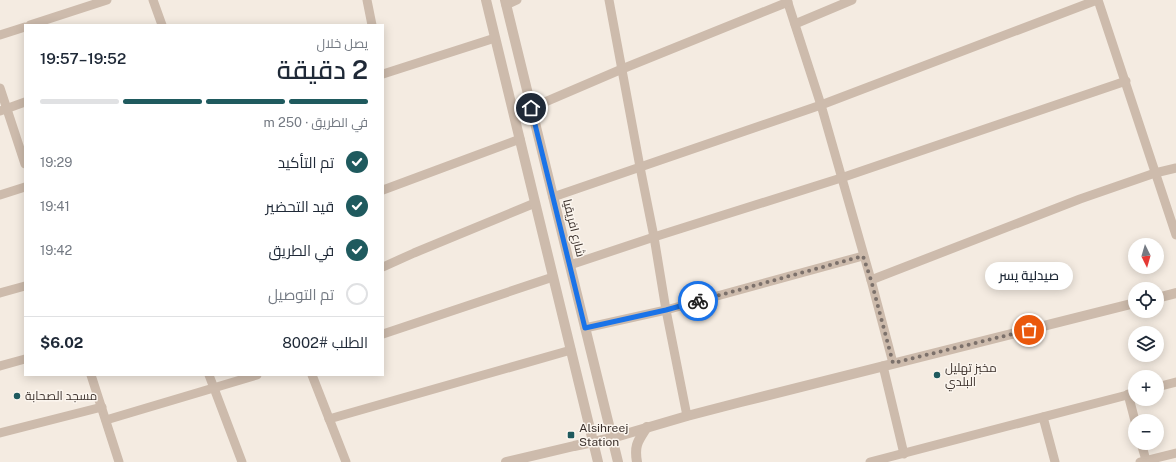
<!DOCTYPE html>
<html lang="ar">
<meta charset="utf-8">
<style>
:root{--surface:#fff;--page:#f2f2f3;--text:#1f2937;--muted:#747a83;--line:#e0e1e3;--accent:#1f5a5e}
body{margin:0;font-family:"Public Sans",Cairo,sans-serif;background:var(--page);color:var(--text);direction:rtl;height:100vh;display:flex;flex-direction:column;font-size:15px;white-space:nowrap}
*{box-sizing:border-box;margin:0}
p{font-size:13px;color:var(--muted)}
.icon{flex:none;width:22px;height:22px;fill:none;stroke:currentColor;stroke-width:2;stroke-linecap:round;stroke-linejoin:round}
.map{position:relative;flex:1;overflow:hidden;direction:ltr}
.sheet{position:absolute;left:24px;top:24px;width:360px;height:352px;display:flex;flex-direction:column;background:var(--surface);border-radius:0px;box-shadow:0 2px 10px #0003;direction:rtl}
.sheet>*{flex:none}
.needle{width:26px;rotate:175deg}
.buttons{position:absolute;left:1128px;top:238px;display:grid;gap:8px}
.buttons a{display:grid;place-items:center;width:36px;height:36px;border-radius:50%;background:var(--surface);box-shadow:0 2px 10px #0003;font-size:20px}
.pin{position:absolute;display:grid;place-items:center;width:34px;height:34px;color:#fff;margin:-17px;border:2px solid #fff;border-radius:50%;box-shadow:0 1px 4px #0007}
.courier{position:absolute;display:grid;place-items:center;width:40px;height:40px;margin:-20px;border:3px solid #1a73e8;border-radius:50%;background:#fff;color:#222;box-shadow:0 1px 5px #0007}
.bubble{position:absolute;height:28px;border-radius:14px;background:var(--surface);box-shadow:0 2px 10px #0003;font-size:13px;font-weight:600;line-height:28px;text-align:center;direction:rtl}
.headline em{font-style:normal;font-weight:600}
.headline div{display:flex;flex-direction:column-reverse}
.headline{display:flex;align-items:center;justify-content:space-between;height:68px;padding:0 16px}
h1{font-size:26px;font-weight:600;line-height:30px}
.bar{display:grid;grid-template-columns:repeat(4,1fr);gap:6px 4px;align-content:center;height:48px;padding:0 16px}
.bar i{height:5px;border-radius:3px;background:var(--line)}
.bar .on{background:var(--accent)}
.bar p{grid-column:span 4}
.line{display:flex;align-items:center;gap:10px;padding:0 16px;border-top:1px solid var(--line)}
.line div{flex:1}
ol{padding:0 16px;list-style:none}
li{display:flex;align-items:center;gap:12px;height:44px}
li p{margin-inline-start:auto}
li .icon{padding:4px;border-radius:50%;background:var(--accent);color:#fff;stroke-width:4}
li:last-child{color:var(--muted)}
li i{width:22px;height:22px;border:2px solid var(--line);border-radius:50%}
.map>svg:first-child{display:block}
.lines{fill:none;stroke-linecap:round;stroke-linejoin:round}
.minor{stroke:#cdbbac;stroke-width:9}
.tertiary{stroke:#cdbbac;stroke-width:10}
.done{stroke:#7c716b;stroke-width:4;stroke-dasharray:0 7.2}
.route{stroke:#1a73e8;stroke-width:5}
.poi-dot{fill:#1f5a5e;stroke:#fbf5ee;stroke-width:1.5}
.labels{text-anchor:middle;stroke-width:3;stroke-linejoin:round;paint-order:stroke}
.street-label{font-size:12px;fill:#3b302b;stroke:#fbf5ee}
.poi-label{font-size:12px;fill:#3b302b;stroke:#fbf5ee;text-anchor:start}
</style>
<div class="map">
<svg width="1176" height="462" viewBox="0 0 1176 462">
<rect width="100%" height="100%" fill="#f4ebe1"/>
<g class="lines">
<g class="minor">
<path d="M153,0L162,25"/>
<path d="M367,0L372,25"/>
<path d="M609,0L640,167L654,237L666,310L687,416"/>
<path d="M787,0L821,105L871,280L893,363"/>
<path d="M1098,0L1176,235"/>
<path d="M506,5L517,0"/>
<path d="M795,24L852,0"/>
<path d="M30,25L107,0"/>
<path d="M0,35L25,27"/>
<path d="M383,74L495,38"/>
<path d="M0,88L25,164"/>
<path d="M531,108L622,69L788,2"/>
<path d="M0,111L25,102"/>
<path d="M383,190L520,139"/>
<path d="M0,195L25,187"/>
<path d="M553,197L821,105L1097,0"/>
<path d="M570,265L654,237L841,178L1126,81"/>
<path d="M383,267L414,253L535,203"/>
<path d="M871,280L1080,199L1155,173L1176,168"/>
<path d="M0,293L25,286"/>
<path d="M585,328L666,310L863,256"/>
<path d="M383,334L553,277"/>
<path d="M0,366L25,359"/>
<path d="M883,366L904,454"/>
<path d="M91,375L119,462"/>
<path d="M209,375L242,462"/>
<path d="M312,375L346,462"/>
<path d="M1157,387L1176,382"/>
<path d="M1128,394L1135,421"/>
<path d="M1043,417L1055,462"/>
<path d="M329,419L571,350"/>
<path d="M106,420L257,375"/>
<path d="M0,433L102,407"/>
<path d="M1141,443L1146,460"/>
<path d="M870,462L1135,393"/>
<path d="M1140,462L1176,453"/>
</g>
<g class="tertiary">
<path d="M486,0L598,462"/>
<path d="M505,0L618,462"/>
<path d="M1157,298L1176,293"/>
<path d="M506,462L574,446L612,438L687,416L741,402L1135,303"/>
<path d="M637,462C634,445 638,441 647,427"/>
</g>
</g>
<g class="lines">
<path class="done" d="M698,301L863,256L871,280L893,363L1029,330"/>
<path class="route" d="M531,108L585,328L666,310L698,301"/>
</g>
<g class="poi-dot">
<circle cx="937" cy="375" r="4"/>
<circle cx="17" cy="396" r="4"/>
<rect x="567" y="431" width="8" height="8" rx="2"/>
</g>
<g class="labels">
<g class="street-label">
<text transform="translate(574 228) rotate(76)" y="4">شارع افريقيا</text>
</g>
<g class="poi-label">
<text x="945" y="372">مخبز تهليل<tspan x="945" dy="14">البلدي</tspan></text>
<text x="25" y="400">مسجد الصحابة</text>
<text x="579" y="432">Alsihreej<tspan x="579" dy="14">Station</tspan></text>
</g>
</g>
</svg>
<div class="buttons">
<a><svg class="needle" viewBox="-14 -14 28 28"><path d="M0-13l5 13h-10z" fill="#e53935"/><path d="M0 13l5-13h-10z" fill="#747a83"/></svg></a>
<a><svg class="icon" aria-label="locate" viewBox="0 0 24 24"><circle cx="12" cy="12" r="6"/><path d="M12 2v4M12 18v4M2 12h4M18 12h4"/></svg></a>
<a><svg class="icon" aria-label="layers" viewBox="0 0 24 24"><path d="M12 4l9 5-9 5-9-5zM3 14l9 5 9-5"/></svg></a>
<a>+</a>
<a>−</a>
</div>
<div class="pin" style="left:1029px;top:330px;background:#ea580c"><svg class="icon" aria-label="bag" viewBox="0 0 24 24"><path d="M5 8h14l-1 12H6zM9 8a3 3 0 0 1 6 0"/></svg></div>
<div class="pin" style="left:531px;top:108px;background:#1f2937"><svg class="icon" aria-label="home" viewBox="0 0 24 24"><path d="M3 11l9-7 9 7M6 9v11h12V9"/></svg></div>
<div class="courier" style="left:698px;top:301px"><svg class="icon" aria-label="bike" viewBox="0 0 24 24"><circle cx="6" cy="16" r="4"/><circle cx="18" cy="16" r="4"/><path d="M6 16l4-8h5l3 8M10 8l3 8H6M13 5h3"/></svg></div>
<div class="bubble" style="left:985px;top:262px;width:88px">صيدلية يسر</div>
<section class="sheet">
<div class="headline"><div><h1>2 دقيقة</h1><p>يصل خلال</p></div><em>19:52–19:57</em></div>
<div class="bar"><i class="on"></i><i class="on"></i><i class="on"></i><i></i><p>في الطريق · 250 m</p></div>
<ol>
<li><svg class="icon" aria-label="check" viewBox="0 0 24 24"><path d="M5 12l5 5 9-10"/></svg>تم التأكيد<p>19:29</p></li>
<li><svg class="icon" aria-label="check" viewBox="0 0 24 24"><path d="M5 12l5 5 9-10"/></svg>قيد التحضير<p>19:41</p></li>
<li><svg class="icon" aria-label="check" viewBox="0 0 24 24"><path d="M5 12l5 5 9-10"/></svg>في الطريق<p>19:42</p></li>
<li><i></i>تم التوصيل</li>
</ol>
<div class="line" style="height:52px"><div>الطلب #8002</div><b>$6.02</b></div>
</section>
</div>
